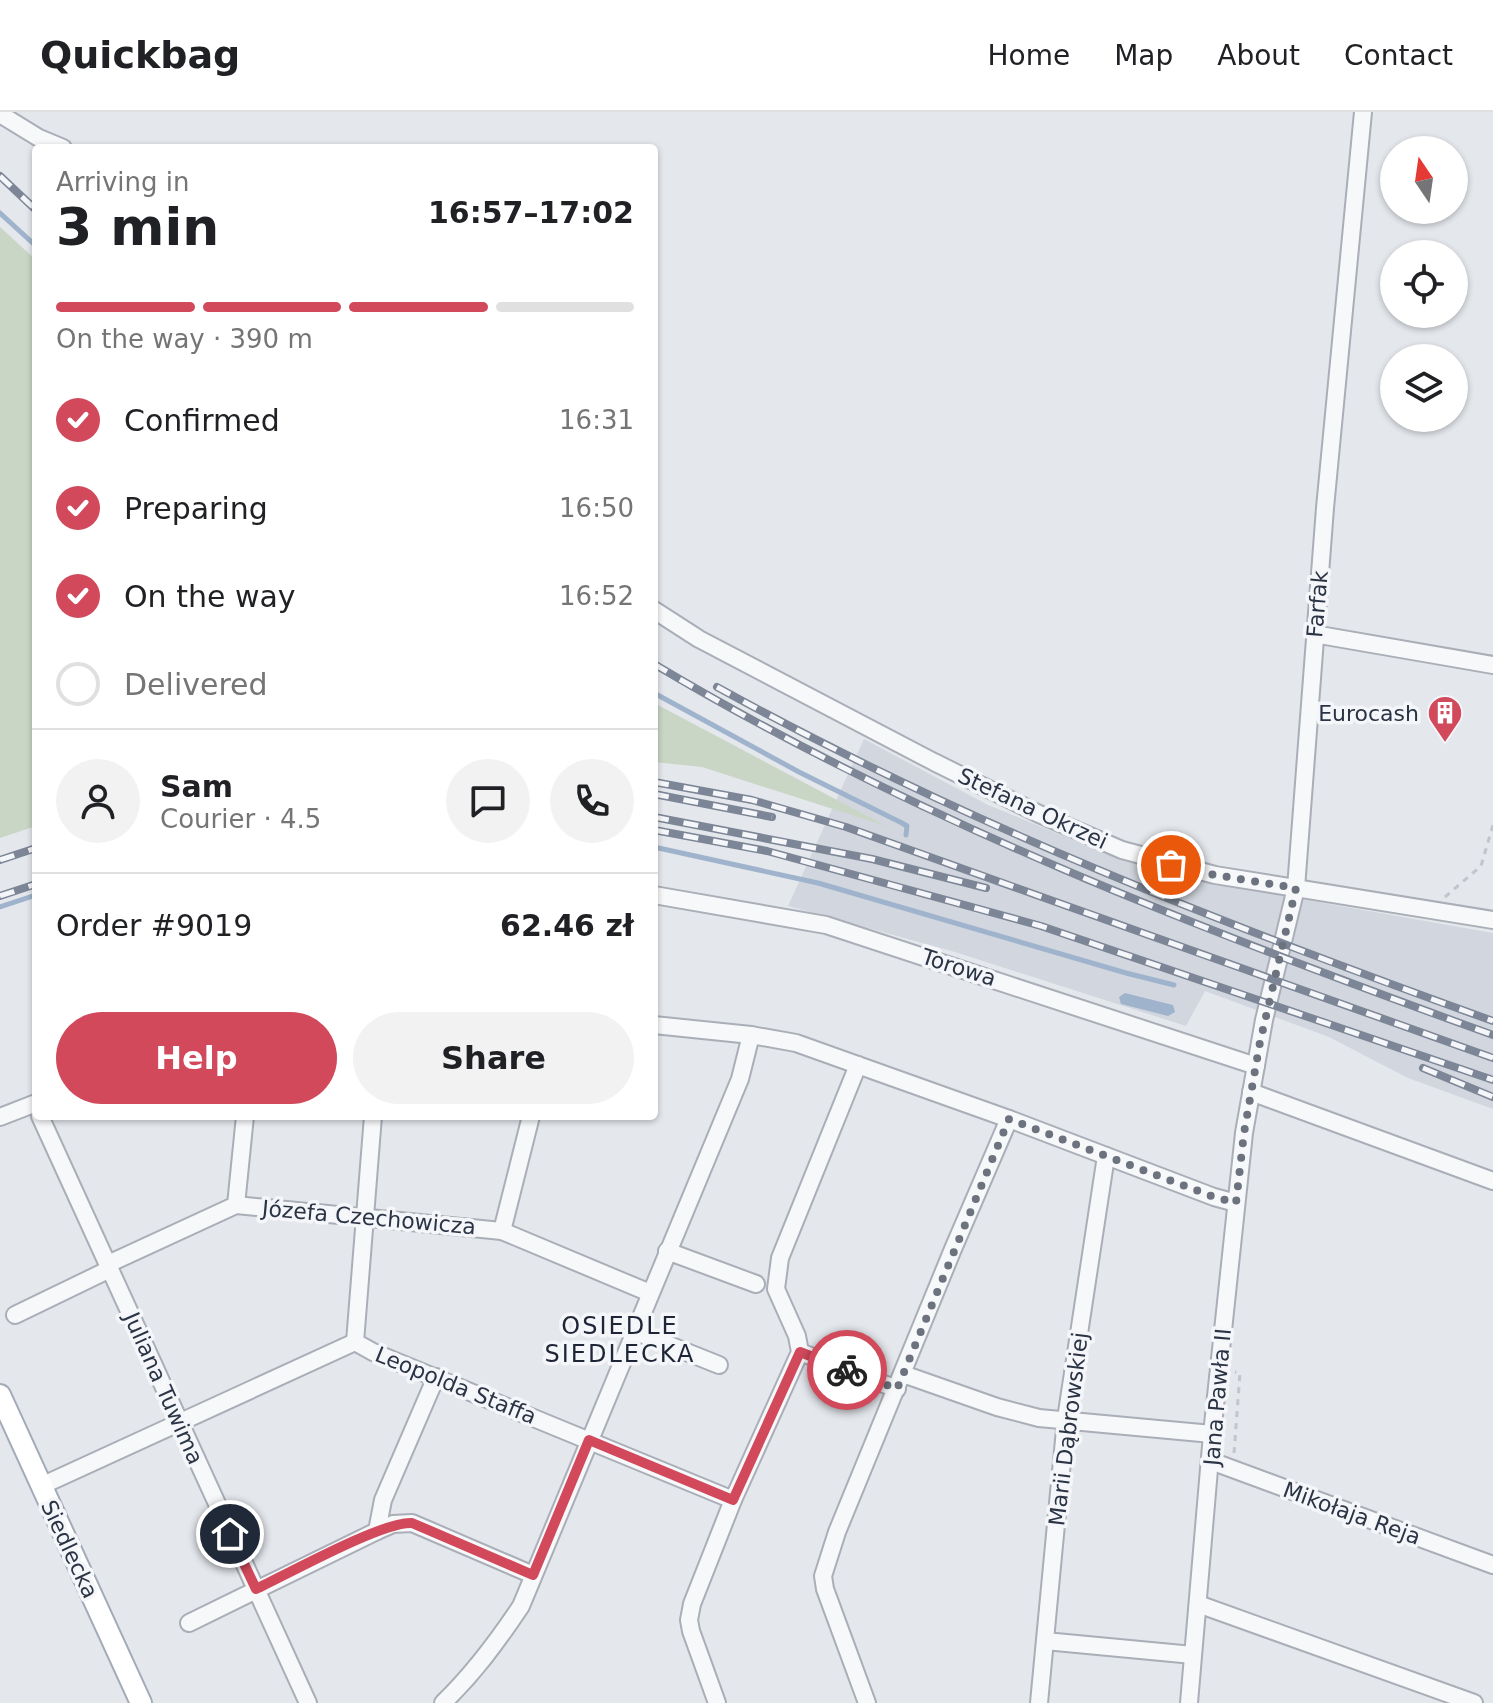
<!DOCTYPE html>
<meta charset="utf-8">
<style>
:root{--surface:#fff;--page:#f2f2f2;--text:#202124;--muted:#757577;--line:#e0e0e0;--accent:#d1495b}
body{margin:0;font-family:"DejaVu Sans",sans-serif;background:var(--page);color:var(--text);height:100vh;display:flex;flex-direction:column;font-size:30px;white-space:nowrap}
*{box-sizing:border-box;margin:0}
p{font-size:26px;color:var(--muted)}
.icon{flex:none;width:44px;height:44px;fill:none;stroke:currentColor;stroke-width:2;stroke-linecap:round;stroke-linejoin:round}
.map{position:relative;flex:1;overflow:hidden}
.panel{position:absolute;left:32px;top:32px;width:626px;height:976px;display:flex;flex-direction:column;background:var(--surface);border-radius:8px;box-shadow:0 2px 6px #0004}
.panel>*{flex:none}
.needle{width:52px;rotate:347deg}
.controls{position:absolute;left:1380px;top:24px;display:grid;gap:16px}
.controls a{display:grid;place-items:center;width:88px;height:88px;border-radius:50%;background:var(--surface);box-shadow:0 2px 6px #0004;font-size:40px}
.pin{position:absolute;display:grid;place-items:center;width:68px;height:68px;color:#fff;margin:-34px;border:4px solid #fff;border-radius:50%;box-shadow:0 2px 8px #0007}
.courier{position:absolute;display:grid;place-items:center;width:80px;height:80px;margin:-40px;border:6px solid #d1495b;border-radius:50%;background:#fff;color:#222;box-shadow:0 2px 10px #0007}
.headline em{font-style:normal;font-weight:800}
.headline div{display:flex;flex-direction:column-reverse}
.headline{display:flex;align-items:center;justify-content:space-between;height:136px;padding:0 24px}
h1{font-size:52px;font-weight:800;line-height:60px}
.bar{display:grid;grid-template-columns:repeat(4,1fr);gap:12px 8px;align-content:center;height:96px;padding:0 24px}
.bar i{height:10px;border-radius:6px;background:var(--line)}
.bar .active{background:var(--accent)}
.bar p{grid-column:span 4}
.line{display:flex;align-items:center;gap:20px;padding:0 24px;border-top:2px solid var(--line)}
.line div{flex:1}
.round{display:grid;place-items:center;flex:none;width:84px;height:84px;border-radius:42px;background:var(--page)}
ol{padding:0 24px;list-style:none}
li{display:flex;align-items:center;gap:24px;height:88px}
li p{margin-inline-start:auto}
li .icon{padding:8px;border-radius:50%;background:var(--accent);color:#fff;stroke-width:4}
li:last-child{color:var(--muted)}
li i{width:44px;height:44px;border:4px solid var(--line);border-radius:50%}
.button{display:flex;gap:16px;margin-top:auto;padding:16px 24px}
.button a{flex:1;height:92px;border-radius:48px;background:var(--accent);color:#fff;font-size:32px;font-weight:800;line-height:92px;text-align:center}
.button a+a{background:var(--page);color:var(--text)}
header{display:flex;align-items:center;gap:48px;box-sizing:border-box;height:112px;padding:0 40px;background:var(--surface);border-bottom:2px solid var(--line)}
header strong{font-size:38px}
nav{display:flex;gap:44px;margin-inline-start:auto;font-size:28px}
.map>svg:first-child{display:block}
.built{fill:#d2d6de}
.green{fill:#c9d6c5}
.water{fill:#9fb4cc}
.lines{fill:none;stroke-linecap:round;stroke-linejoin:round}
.stream{stroke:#9fb4cc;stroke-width:5}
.minor-casing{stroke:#a9aeb7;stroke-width:20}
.major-casing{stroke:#a3abb8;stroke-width:24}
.path{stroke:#c2c5cb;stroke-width:3;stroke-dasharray:6 6;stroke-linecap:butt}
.minor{stroke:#f7f8fa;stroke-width:16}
.major{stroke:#fff;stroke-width:20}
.rail-casing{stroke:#7d8696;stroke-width:8}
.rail{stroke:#f4f6f9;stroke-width:5;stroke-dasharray:15;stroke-linecap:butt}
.done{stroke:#6c737f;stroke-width:8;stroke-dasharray:0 14.4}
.route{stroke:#d1495b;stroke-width:10}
.labels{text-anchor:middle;stroke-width:7;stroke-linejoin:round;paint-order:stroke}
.street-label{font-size:22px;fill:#2b3445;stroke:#f4f6f9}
.poi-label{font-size:22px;fill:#2b3445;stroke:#f4f6f9;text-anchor:end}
.neighbourhood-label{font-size:24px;letter-spacing:2px;fill:#1d2536;stroke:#f4f6f9}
</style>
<header>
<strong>Quickbag</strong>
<nav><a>Home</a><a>Map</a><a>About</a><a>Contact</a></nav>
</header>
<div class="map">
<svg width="1493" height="1591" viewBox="0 0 1493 1591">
<rect width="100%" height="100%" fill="#e4e7ec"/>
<path class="built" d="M864,627L988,693L1124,749L1217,772L1493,821V997L1408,966L1329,925L1205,879L1186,914L955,840L788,794Z"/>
<g class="green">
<path d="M0,115L36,148V714L0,726Z"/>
<path d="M654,591L886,714L702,655L654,650Z"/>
</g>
<path class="water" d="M1125,881L1173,893L1175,900L1168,904L1121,892L1119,885Z"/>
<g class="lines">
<g class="stream">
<path d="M0,101L36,134"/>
<path d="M654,581L799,660L902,711L907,714L906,723"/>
<path d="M654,735L818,771L1126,861L1174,873"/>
<path d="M0,795L36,783"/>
</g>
<defs>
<g id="minor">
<path d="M0,2L39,26L63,36"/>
<path d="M654,498L699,527L934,650L1039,702L1122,738L1215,763L1493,808"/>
<path d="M1314,522L1493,553"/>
<path d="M654,783L826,813L1256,954"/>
<path d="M654,913L751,923L796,931L1009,1007L1214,1085L1236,1091"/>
<path d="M1251,980L1493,1069"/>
<path d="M40,1004L308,1591"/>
<path d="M373,1004L355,1230L373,1240L733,1388"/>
<path d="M531,1004L502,1119L650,1181"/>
<path d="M0,1005L36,991"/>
<path d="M236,1093L502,1119"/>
<path d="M667,1139L756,1172"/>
<path d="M108,1152L236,1093L245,1004"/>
<path d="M15,1203L110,1157"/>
<path d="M634,1219L719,1253"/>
<path d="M800,1240L897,1277"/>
<path d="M903,1262L997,1295L1039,1306L1212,1322"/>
<path d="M1211,1349L1493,1453"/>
<path d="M41,1374L355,1230"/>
<path d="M377,1419L393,1412L412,1411L533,1463"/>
<path d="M1198,1492L1474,1591"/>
<path d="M189,1511L377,1419L383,1388L436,1265"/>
<path d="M1045,1529L1193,1543"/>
<path d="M443,1591C474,1561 497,1530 521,1494L740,967L751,923"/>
<path d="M717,1591L691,1519L689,1508L692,1492L733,1388L800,1240L797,1224L776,1177L780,1146L858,953"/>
<path d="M867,1591L825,1477L823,1464L837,1420L953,1137L1009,1007"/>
<path d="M1039,1591L1066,1307L1106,1044"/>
<path d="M1189,1591L1212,1322L1244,1021L1264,908L1296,776L1325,396L1363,0"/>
</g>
<path id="major" d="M0,1283L141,1591"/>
</defs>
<use href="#minor" class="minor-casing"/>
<use href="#major" class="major-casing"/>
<g class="path">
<path d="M1445,785L1481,754L1493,713"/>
<path d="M1234,1341L1240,1261L1235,1260"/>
</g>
<use href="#minor" class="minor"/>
<use href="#major" class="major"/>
<defs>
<g id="rail">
<path d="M0,64L36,98"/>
<path d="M654,552C919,710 1204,819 1493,923"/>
<path d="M717,575C965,712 1227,814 1493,909"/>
<path d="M654,670L752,688L846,715L1493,946"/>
<path d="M654,682L772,705"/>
<path d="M654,705L872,747L986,776"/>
<path d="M654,718L767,739L1041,814L1493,968"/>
<path d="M0,748L36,736"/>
<path d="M0,784L36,772"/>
<path d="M1423,956L1493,985"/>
</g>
</defs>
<use href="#rail" class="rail-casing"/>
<use href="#rail" class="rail"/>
</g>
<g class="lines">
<path class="done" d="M847,1258L897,1277L1009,1007L1214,1085L1236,1091L1244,1021L1260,930L1296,776L1215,763L1171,753"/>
<path class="route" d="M230,1422L256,1477C288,1462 383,1409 412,1411L533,1463L589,1328L733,1388L800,1240L847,1258"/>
</g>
<defs>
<symbol id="building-pin" viewBox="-11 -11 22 30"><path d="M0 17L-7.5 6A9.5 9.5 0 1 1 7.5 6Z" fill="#d1495b" stroke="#f4f6f9"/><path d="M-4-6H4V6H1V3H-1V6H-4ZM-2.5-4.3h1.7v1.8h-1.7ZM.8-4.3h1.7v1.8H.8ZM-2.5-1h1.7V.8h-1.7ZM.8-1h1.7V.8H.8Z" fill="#fff"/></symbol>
</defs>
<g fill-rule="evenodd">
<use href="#building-pin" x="1425" y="581" width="40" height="54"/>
</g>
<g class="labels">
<g class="street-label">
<text transform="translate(1317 492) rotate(-85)" y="8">Farfak</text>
<text transform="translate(1033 696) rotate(25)" y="8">Stefana Okrzei</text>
<text transform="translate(959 855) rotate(18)" y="8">Torowa</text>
<text transform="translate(369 1105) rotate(5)" y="8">Józefa Czechowicza</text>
<text transform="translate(456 1273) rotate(22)" y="8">Leopolda Staffa</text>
<text transform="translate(164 1276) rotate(66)" y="8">Juliana Tuwima</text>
<text transform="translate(1217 1285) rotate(-85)" y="8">Jana Pawła II</text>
<text transform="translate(1068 1317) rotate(-83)" y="8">Marii Dąbrowskiej</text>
<text transform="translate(1352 1401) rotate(20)" y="8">Mikołaja Reja</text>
<text transform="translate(70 1437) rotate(65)" y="8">Siedlecka</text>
</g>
<g class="poi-label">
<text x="1419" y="609">Eurocash</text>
</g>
<g class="neighbourhood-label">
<text x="620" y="1222">OSIEDLE<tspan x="620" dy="28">SIEDLECKA</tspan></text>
</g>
</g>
</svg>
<div class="controls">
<a><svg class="needle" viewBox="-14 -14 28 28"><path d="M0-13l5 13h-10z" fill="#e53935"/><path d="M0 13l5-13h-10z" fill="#757577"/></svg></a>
<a><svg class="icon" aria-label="locate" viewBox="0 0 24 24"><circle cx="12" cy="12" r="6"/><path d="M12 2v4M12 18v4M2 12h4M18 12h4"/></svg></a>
<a><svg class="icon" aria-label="layers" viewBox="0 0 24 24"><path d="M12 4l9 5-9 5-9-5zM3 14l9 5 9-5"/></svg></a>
</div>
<div class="pin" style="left:1171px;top:753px;background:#ea580c"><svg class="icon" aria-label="bag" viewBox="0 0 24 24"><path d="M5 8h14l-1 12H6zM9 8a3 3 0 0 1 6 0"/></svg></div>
<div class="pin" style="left:230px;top:1422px;background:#1f2937"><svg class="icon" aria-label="home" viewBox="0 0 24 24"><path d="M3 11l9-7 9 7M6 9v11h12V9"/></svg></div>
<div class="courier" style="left:847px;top:1258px"><svg class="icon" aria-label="bike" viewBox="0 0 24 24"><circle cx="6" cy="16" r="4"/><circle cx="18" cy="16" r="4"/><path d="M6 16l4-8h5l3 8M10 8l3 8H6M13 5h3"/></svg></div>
<section class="panel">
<div class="headline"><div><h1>3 min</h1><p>Arriving in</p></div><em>16:57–17:02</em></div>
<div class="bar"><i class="active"></i><i class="active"></i><i class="active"></i><i></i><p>On the way · 390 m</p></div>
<ol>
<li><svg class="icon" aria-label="check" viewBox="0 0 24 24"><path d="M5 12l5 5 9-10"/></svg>Confirmed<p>16:31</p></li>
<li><svg class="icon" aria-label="check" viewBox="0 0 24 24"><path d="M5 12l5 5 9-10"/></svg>Preparing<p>16:50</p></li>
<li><svg class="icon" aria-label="check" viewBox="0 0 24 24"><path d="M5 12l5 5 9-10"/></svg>On the way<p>16:52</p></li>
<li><i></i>Delivered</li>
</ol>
<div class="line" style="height:144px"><a class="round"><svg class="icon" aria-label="person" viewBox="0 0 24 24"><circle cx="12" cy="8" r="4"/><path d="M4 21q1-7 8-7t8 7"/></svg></a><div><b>Sam</b><p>Courier · 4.5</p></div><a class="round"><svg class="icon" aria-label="chat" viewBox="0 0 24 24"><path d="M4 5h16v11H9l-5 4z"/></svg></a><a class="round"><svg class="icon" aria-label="phone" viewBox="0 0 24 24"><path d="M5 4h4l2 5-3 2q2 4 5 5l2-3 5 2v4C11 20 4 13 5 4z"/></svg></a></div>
<div class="line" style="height:104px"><div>Order #9019</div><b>62.46 zł</b></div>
<div class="button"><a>Help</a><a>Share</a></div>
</section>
</div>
